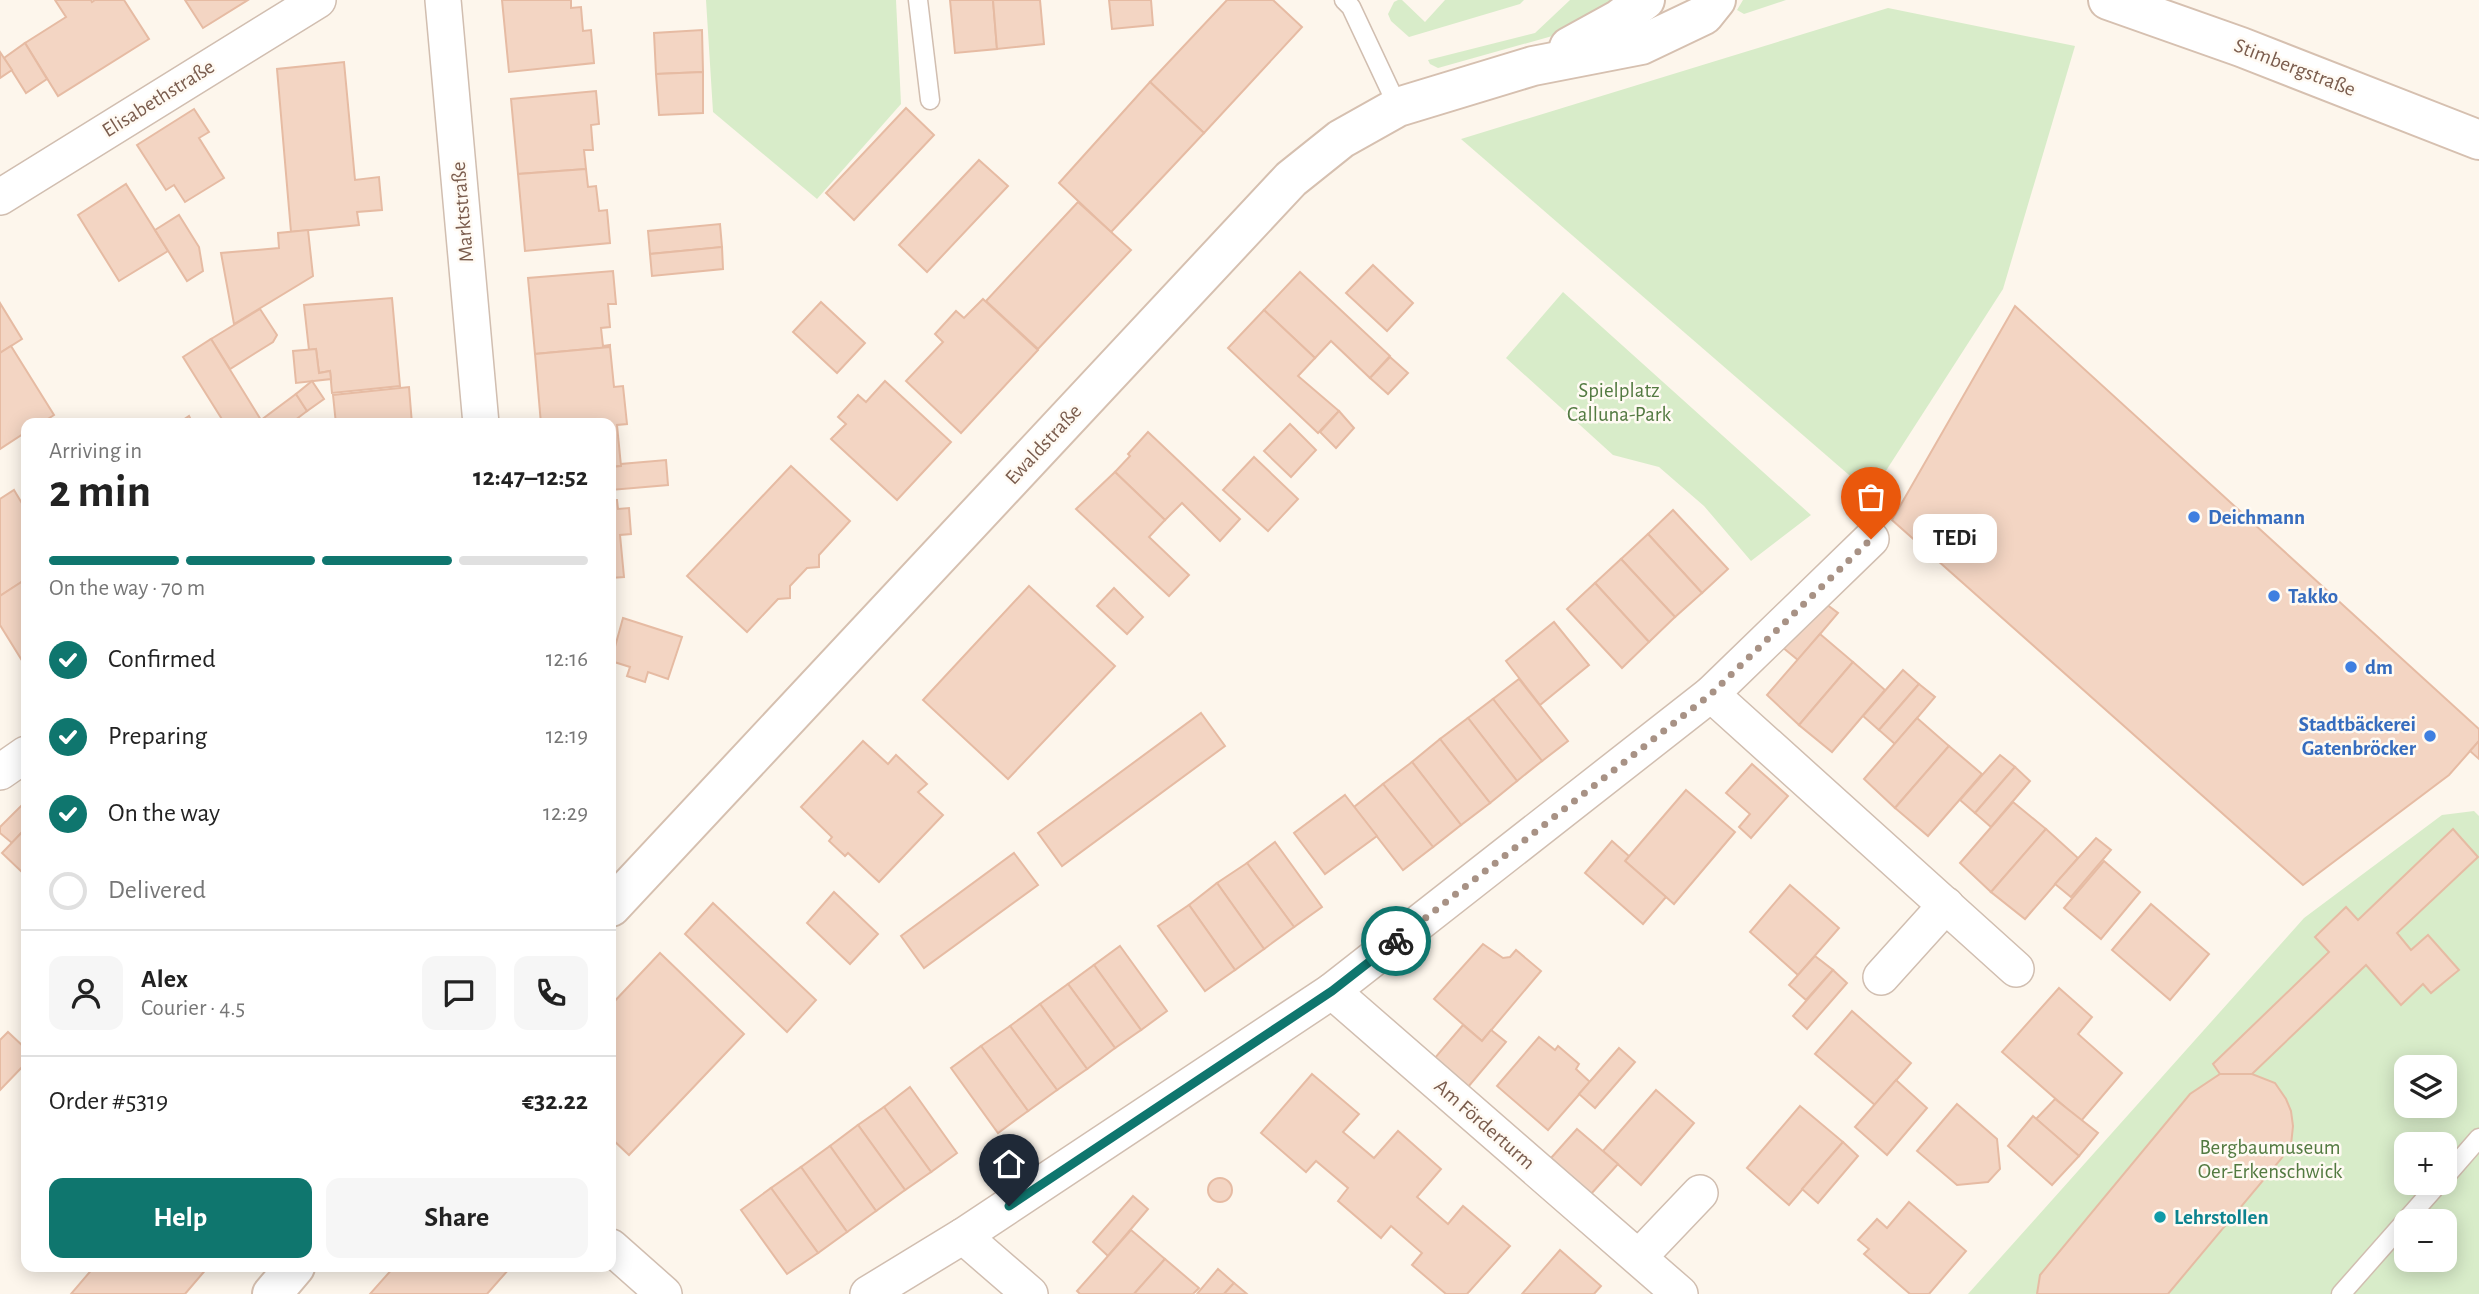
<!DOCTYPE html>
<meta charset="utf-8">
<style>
:root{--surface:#fff;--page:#f6f6f6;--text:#222;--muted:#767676;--line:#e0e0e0;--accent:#0f766e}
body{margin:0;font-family:"Alegreya Sans",sans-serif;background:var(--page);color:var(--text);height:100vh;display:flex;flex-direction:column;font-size:26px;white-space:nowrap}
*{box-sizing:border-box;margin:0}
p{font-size:23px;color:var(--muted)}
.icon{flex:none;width:38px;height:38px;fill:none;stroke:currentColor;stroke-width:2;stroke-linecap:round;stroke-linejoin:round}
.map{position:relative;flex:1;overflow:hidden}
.side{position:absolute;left:21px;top:418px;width:595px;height:854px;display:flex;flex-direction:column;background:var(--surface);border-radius:14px;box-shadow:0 4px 18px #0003}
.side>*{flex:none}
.controls{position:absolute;left:2394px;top:1055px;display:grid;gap:14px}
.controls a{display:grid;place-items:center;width:63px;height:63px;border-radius:14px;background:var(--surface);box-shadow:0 4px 18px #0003;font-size:35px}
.pin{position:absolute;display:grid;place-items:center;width:60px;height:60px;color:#fff;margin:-72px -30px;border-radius:50% 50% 50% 0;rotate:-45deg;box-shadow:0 0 7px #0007}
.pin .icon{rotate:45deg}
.courier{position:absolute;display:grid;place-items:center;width:70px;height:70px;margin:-35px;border:5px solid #0f766e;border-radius:50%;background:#fff;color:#222;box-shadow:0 2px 9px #0007}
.bubble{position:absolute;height:49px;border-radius:14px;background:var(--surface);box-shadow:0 4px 18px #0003;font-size:23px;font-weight:600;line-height:49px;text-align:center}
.overview em{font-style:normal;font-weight:600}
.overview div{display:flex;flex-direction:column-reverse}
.overview{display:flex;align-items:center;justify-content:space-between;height:119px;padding:0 28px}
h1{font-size:46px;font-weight:600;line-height:52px}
.bar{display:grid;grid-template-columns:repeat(4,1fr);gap:10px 7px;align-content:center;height:84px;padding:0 28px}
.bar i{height:9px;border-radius:5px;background:var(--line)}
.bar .current{background:var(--accent)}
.bar p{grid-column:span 4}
.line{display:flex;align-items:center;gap:18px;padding:0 28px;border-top:2px solid var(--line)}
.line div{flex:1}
.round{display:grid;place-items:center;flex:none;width:74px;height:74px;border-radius:14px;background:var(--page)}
ol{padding:0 28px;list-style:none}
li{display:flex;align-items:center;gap:21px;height:77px}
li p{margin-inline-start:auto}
li .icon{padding:7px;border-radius:50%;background:var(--accent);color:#fff;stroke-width:4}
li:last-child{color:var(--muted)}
li i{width:38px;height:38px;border:4px solid var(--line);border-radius:50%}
.button{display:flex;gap:14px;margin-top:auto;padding:14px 28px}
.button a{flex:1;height:80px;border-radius:14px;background:var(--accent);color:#fff;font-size:28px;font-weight:600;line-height:80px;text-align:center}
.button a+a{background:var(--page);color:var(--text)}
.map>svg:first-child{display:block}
.green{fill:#d8ecc9;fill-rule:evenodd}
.building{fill:#f3d5c3;stroke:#e6bba3;stroke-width:2}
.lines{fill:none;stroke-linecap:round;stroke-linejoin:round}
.lane-casing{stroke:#d1beb0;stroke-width:21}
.street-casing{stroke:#d1beb0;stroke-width:38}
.secondary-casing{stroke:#d6c0b0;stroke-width:42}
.lane{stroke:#fff;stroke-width:18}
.street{stroke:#fff;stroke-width:35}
.secondary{stroke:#fff;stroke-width:38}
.done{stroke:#a89285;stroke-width:7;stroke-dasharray:0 12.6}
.route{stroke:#0f766e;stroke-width:9}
.shop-dot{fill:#3f7fe0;stroke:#fffaf3;stroke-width:2.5}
.culture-dot{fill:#0f9aa8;stroke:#fffaf3;stroke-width:2.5}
.labels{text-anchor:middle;stroke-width:5;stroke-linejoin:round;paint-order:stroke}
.street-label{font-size:21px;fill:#7a5c4d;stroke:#fffaf3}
.park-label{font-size:21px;fill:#537a41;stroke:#fffaf3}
.shop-label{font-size:21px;font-weight:bold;fill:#366cbe;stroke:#fffaf3;text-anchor:start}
.culture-label{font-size:21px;font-weight:bold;fill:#0d838f;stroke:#fffaf3;text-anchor:start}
</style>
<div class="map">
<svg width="2479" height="1294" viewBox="0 0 2479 1294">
<rect width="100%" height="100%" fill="#fdf6ec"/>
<g class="green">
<path d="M706,0H896L901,104L817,199L713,112Z"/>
<path d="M1398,0H1402L1425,22L1445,0H1524L1520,4L1409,37L1391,21L1388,14L1394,2Z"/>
<path d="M1570,0H1620L1563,33L1438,68L1430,64L1428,60L1535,33Z"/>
<path d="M1743,0H1786L1744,14L1737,10Z"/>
<path d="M1888,8L2075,46L2003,289L1871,494L1461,139Z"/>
<path d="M1563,292L1811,515L1751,561L1704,506L1659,467L1613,455L1506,358Z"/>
<path d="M2474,811L2479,816V1294H1968L2304,918L2442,815ZM2406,1068H2445V1106H2406ZM2406,1144H2445V1183H2406ZM2406,1222H2445V1260H2406Z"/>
</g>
<g class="building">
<path d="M55,0H91L92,2L95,0H124L149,39L58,96L25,43L66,17Z"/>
<path d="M185,0H248L203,28Z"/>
<path d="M502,0H571V8L581,7L583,31L591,30L594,63L509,72Z"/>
<path d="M950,0H993L997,49L955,53Z"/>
<path d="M993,0H1040L1044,44L997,49Z"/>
<path d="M1109,0H1151L1153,25L1112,29Z"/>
<path d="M1227,0H1273L1302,27L1204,133L1150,82Z"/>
<path d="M702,30L703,72L656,74L654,33Z"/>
<path d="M25,43L47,79L26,93L4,58Z"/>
<path d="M0,52L12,70L0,78Z"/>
<path d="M344,62L355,180L379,177L382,210L357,212L359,225L291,232L277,69Z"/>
<path d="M703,72V113L659,115L656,74Z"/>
<path d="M1150,82L1204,133L1111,232L1059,183Z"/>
<path d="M596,91L599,124L591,125L593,150H584L586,169L518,174L511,99Z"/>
<path d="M906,108L934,135L854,220L826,193Z"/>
<path d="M194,109L209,132L199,138L224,178L185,202L174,185L166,190L137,145Z"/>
<path d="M979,160L1008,186L927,272L899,245Z"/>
<path d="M586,169L588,187L596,186L599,211L607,210L610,243L525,251L518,174Z"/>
<path d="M126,184L168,251L119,281L78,215Z"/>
<path d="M1078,202L1131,250L1038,349L986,301Z"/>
<path d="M179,215L199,247L203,271L187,281L155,230Z"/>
<path d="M720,224L722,247L650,254L648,231Z"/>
<path d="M308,230L313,276L234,324L221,253L279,248L278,233Z"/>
<path d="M722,247L723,269L652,276L650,254Z"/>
<path d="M1373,265L1413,303L1387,331L1346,293Z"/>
<path d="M613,271L616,304H608L610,327L601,328L603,346L610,345V347L535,354L528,278Z"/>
<path d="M1300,272L1390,356L1370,378L1331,341L1315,358L1264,310Z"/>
<path d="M392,298L400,386L332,393L330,371L319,373L316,349L309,350L304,305Z"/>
<path d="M983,299L1038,350L961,433L906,381L943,342L935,334L956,311L964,318Z"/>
<path d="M821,302L865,343L837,373L793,332Z"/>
<path d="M0,303L22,339L0,353Z"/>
<path d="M2015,306L2479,729V741L2449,775L2303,885L1892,520Z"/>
<path d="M260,309L277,335L273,342L230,369L211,339Z"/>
<path d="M1264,310L1315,358L1298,376L1339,411L1318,433L1228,348Z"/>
<path d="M211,339L261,420L296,394L307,411L290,424H225L183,357Z"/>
<path d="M11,346L54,415L40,424H26V432L0,449V353Z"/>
<path d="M610,347L614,387L623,386L627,424L617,425L621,466L611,467V424H541L535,354Z"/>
<path d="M316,349L319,373L330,371L331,379L296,383L293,351Z"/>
<path d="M1390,357L1408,373L1388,394L1370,378Z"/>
<path d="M312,381L324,399L307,411L296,394Z"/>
<path d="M885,381L951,442L897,500L831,439L846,424L838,417L858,395L866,402Z"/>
<path d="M409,387L412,424H336L333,395Z"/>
<path d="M1339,411L1354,428L1336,448L1320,432Z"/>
<path d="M189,416L193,424H177Z"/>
<path d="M1290,424L1316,450L1291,477L1264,451Z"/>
<path d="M1148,432L1240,519L1220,541L1182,503L1165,520L1115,472L1130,456L1128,454Z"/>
<path d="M1254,457L1298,499L1268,531L1223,490Z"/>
<path d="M666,460L668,485L611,490V467L621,466V464Z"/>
<path d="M791,466L850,521L819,555V567L807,568L790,586V598L778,599L747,632L687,576Z"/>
<path d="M1115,472L1165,520L1149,537L1189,575L1169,596L1076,509Z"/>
<path d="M14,490L26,510V579L0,596V499Z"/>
<path d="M611,500H617L618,509L629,508L631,534L620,535L624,577L611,578Z"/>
<path d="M1673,510L1728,569L1702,593L1648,534Z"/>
<path d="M1648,534L1702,593L1675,617L1621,559Z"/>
<path d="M1621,559L1675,617L1649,642L1595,583Z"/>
<path d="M26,579V667L0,625V596Z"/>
<path d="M1595,583L1649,642L1622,668L1567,609Z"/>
<path d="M1029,586L1115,666L1008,779L923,700Z"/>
<path d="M1114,588L1143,617L1127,634L1097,606Z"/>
<path d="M1822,601L1838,613L1798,660L1782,647Z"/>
<path d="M623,618L682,637L668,679L648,672L645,682L627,676L630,667L611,661Z"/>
<path d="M1554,622L1589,665L1540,705L1506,661Z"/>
<path d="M1820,634L1853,662L1799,725L1767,695Z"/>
<path d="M1853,662L1885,690L1832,752L1799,725Z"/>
<path d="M1903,670L1919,684L1879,730L1863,716Z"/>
<path d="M1519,679L1568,741L1542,761L1493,699Z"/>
<path d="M1919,684L1935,697L1895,744L1879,730Z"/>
<path d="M1493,699L1542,761L1517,781L1468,718Z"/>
<path d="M1201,713L1225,746L1062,866L1038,833Z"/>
<path d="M1468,718L1517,781L1490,803L1440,739Z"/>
<path d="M1917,718L1949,746L1895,808L1864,779Z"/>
<path d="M1440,739L1490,803L1461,825L1412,762Z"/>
<path d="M863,741L888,764L896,755L927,784L918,792L943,815L879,882L848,853L845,856L829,841L832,837L801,807Z"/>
<path d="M2479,741V759L2470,751Z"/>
<path d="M1949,746L1982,774L1928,836L1895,808Z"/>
<path d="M2000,755L2015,767L1975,813L1960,800Z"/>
<path d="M1412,762L1461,825L1433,847L1383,784Z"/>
<path d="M1752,764L1788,796L1751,838L1739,827L1750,814L1726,793Z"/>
<path d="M2015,767L2030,781L1991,827L1975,813Z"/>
<path d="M1383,784L1433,847L1403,870L1354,807Z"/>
<path d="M1686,790L1735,832L1674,904L1625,861Z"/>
<path d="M1345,795L1377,836L1325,874L1294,833Z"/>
<path d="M2013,802L2046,829L1991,892L1960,863Z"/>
<path d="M24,803L26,806V828L12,843L0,833V827Z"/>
<path d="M26,828V876L2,853Z"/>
<path d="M2046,829L2078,858L2025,919L1991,892Z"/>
<path d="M2453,829L2478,857L2397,933L2411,950L2428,935L2459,970L2431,993L2423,984L2401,1005L2366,965L2252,1074H2220L2213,1064L2329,952L2315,937L2346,907L2358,920Z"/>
<path d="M2096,838L2111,850L2071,897L2055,884Z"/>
<path d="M1612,841L1629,856L1625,861L1666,897L1643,924L1585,873Z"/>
<path d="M1275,842L1322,907L1294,927L1247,863Z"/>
<path d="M1014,853L1038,885L924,968L901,936Z"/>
<path d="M2104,861L2140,892L2101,939L2064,908Z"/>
<path d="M1247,863L1294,927L1264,949L1217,883Z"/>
<path d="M1217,883L1264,949L1235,970L1189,905Z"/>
<path d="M1790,885L1839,928L1798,975L1750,932Z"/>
<path d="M834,892L878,934L850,964L807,923Z"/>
<path d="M713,903L816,1000L787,1032L685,934Z"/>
<path d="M2151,904L2209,954L2170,1000L2112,950Z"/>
<path d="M1189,905L1235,970L1205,991L1158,926Z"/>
<path d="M1483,944L1503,958L1510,957L1516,950L1541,971L1482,1041L1434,999Z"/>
<path d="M1120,946L1167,1011L1141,1030L1094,965Z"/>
<path d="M660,953L744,1034L629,1155L611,1138V1005Z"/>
<path d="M1815,956L1833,970L1806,1000L1789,985Z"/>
<path d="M1094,965L1141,1030L1115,1048L1068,984Z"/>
<path d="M1833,970L1847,983L1807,1029L1793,1016Z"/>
<path d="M1068,984L1115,1048L1087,1069L1040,1004Z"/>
<path d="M2059,988L2092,1017L2078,1034L2122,1073L2081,1121L2002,1052Z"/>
<path d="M1040,1004L1087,1069L1057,1090L1010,1026Z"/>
<path d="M1852,1011L1911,1063L1875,1105L1815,1054Z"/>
<path d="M1463,1025L1482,1041L1491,1030L1506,1042L1468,1087L1434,1059Z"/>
<path d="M1010,1026L1057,1090L1028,1111L981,1046Z"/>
<path d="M8,1032L26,1049V1063L0,1090V1040Z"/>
<path d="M1539,1037L1555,1050L1558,1046L1579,1064L1576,1069L1590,1082L1548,1130L1497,1086Z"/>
<path d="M981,1046L1028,1111L998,1133L951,1068Z"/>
<path d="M1619,1048L1635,1062L1595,1108L1579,1094Z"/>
<path d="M1312,1074L1359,1114L1343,1132L1374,1158L1398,1131L1441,1169L1417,1197L1448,1224L1463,1206L1510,1246L1467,1294H1446L1412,1265L1422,1253L1391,1226L1381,1238L1338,1201L1348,1188L1316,1161L1306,1172L1261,1133Z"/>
<path d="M2220,1074H2252L2275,1083L2286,1099L2291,1111L2293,1126L2291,1145L2281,1159L2168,1294H2037L2040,1275L2190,1094Z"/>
<path d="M1896,1080L1927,1108L1887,1155L1855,1127Z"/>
<path d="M910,1087L957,1153L931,1172L884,1107Z"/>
<path d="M1656,1090L1694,1123L1641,1185L1603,1151Z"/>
<path d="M2055,1099L2098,1133L2079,1156L2036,1119Z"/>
<path d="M1957,1104L1997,1139L2000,1169L1988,1182L1957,1185L1917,1151Z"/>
<path d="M1800,1106L1843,1142L1789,1205L1747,1168Z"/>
<path d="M884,1107L931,1172L905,1190L858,1125Z"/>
<path d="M2033,1116L2079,1156L2052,1185L2008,1146Z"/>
<path d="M858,1125L905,1190L876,1211L830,1146Z"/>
<path d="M1577,1129L1618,1164L1591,1194L1551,1158Z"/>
<path d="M1843,1142L1858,1156L1818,1203L1802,1189Z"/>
<path d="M830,1146L876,1211L847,1232L801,1167Z"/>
<path d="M801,1167L847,1232L818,1253L771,1188Z"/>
<circle cx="1220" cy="1190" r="12"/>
<path d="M771,1188L818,1253L787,1274L741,1210Z"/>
<path d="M1133,1196L1148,1209L1108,1256L1093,1242Z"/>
<path d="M1909,1202L1966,1251L1929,1294H1910L1864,1254L1869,1249L1858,1240L1877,1219L1887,1228Z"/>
<path d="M1131,1230L1165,1259L1134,1294H1080L1077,1291Z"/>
<path d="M1560,1250L1601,1286L1594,1294H1522Z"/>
<path d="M1165,1259L1199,1288L1193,1294H1134Z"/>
<path d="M94,1267H208L185,1294H71Z"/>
<path d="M394,1267H507L509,1269L487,1294H370Z"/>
<path d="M1218,1269L1234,1283L1224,1294H1197Z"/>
<path d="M1234,1283L1247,1294H1224Z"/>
</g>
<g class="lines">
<defs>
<g id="lane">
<path d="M918,0L930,100"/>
<path d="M1344,0L1351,7L1398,107"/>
<path d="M2445,1177L2479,1138"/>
<path d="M2341,1294L2439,1183"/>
</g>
<g id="street">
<path d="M443,0L481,424"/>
<path d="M0,197L318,0"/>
<path d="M1711,694L2016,969"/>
<path d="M0,772L26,754"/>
<path d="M1881,977L1946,905"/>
<path d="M1332,991L1711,694L1871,539"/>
<path d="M963,1236L1332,991L1680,1294"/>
<path d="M611,1247L664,1294"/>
<path d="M1639,1257L1700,1193"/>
<path d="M868,1294L963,1236L1030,1294"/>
</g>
<g id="secondary">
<path d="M2108,0L2241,47L2479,140"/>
<path d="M1569,47L1618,20L1645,0"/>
<path d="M611,907L1291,179L1341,139L1398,107L1533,66L1641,45L1704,15L1716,0"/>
<path d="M272,1294L295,1267"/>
</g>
</defs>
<use href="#lane" class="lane-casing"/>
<use href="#street" class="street-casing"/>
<use href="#secondary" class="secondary-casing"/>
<use href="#lane" class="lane"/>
<use href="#street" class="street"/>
<use href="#secondary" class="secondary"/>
</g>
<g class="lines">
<path class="done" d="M1396,941L1711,694L1871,539"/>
<path class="route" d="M1009,1206L1332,991L1396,941"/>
</g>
<g class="shop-dot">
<circle cx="2194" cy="517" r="7"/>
<circle cx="2274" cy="596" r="7"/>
<circle cx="2351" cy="667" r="7"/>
<circle cx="2430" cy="736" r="7"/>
</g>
<circle class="culture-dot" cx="2160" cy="1217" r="7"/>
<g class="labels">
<g class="street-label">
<text transform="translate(2295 67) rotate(21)" y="7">Stimbergstraße</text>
<text transform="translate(158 98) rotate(-32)" y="7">Elisabethstraße</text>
<text transform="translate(462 212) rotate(-95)" y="7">Marktstraße</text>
<text transform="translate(1043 444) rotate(-47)" y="7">Ewaldstraße</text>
<text transform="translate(1485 1124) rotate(41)" y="7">Am Förderturm</text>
</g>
<g class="park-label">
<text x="1619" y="397">Spielplatz<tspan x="1619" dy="24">Calluna-Park</tspan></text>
<text x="2270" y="1154">Bergbaumuseum<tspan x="2270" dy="24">Oer-Erkenschwick</tspan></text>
</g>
<g class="shop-label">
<text x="2208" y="524">Deichmann</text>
<text x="2288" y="603">Takko</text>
<text x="2365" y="674">dm</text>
<text x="2416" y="731" text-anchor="end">Stadtbäckerei<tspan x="2416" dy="24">Gatenbröcker</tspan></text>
</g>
<g class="culture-label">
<text x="2174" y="1224">Lehrstollen</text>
</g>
</g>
</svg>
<div class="controls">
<a><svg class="icon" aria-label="layers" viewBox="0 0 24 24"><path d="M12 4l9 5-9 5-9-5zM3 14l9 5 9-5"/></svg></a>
<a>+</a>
<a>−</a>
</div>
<div class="pin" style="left:1871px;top:539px;background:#ea580c"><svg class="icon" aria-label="bag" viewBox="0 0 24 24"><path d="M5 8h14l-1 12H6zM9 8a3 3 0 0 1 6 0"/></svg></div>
<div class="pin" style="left:1009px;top:1206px;background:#1f2937"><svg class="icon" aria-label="home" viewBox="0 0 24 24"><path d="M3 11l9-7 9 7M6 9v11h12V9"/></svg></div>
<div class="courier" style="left:1396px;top:941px"><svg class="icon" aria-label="bike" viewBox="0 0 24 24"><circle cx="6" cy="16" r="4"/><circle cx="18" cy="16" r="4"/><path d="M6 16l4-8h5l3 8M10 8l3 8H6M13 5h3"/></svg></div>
<div class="bubble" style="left:1913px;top:514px;width:84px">TEDi</div>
<section class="side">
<div class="overview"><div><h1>2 min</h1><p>Arriving in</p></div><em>12:47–12:52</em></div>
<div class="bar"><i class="current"></i><i class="current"></i><i class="current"></i><i></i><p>On the way · 70 m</p></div>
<ol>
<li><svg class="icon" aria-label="check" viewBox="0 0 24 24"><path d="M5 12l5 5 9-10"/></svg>Confirmed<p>12:16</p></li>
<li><svg class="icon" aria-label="check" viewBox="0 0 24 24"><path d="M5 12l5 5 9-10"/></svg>Preparing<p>12:19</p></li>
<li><svg class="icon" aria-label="check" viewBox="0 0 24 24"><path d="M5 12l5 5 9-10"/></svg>On the way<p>12:29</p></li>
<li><i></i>Delivered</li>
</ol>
<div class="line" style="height:126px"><a class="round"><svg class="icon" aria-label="person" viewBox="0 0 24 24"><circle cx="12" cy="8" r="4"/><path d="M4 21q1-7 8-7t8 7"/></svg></a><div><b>Alex</b><p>Courier · 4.5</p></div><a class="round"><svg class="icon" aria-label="chat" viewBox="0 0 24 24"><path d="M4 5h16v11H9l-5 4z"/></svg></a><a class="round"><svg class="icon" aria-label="phone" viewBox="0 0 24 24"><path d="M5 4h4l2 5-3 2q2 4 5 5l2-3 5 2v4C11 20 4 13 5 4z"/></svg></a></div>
<div class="line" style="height:91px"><div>Order #5319</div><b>€32.22</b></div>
<div class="button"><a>Help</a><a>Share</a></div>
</section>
</div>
